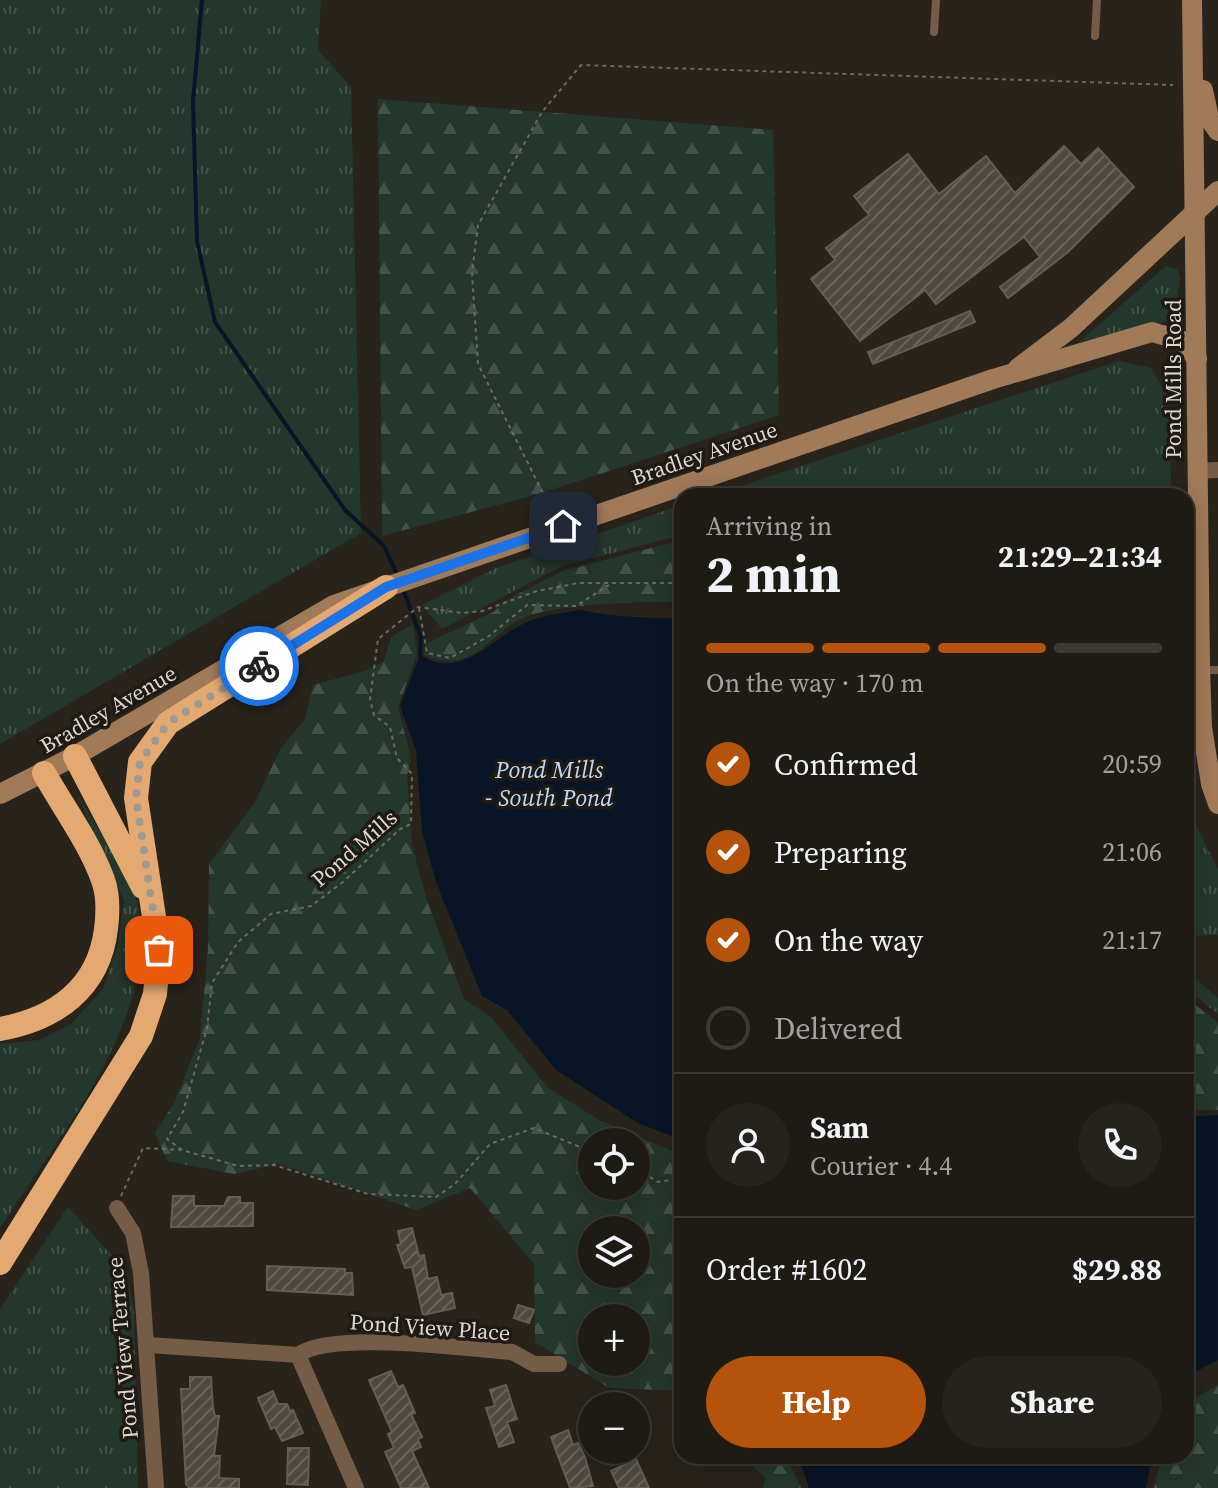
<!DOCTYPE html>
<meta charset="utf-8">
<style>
:root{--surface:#1e1a14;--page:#26231d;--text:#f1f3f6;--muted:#a1a1a0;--line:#3c3834;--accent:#b45309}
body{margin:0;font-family:"Source Serif 4",serif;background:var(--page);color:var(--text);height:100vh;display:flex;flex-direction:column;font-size:30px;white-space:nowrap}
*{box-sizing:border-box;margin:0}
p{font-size:26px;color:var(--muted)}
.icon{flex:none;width:44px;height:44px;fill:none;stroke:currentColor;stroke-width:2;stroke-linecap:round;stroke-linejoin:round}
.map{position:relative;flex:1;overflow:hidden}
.side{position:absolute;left:674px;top:488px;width:520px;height:976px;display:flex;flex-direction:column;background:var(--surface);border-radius:24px;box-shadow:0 4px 20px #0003,0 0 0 2px var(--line)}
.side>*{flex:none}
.controls{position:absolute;left:578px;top:1128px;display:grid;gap:16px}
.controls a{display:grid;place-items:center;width:72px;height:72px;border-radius:50%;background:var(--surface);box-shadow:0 4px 20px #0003,0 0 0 2px var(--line);font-size:40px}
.pin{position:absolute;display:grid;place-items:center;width:68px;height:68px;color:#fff;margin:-34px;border-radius:16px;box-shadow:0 4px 12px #0006}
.courier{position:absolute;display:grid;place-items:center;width:80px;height:80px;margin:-40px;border:6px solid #1a73e8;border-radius:50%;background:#fff;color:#222;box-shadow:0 2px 10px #0007}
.headline em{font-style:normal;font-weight:700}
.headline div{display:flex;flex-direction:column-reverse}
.headline{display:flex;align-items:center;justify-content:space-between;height:136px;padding:0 32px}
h1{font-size:52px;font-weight:700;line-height:60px}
.bar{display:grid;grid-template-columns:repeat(4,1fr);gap:12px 8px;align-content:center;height:96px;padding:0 32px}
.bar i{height:10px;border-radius:6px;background:var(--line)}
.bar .selected{background:var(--accent)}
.bar p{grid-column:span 4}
.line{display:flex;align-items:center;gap:20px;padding:0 32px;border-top:2px solid var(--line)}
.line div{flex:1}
.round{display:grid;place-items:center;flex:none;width:84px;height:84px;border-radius:42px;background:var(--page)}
ol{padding:0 32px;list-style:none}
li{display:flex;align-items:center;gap:24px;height:88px}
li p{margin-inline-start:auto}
li .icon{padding:8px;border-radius:50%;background:var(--accent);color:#fff;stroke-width:4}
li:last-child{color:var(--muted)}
li i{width:44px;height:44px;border:4px solid var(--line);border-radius:50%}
.primary-button{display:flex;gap:16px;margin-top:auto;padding:16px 32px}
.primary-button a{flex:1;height:92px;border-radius:48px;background:var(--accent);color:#fff;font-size:32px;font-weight:700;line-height:92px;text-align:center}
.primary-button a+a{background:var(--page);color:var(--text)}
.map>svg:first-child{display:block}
.grass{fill:url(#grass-tufts)}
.forest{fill:url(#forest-firs);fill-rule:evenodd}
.water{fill:#071527}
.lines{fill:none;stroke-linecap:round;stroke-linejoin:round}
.stream{stroke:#071527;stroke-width:4}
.building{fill:url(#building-hatch);stroke:#635d54;stroke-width:2}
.path{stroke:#6d6861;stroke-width:2;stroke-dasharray:4 4;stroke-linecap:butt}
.service{stroke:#745c46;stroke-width:8}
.minor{stroke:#745c46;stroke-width:16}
.secondary{stroke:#a17a58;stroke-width:20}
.motorway{stroke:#e4a871;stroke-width:24}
.done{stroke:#9d9993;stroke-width:8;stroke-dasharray:0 14.4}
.route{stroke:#1a73e8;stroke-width:10}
.labels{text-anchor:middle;stroke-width:7;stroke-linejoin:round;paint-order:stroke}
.street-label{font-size:22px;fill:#dcd8d3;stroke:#1f1a12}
.water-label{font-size:24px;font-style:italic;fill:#bcd9fb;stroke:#1f1a12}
</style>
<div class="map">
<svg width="1218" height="1488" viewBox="0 0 1218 1488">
<defs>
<pattern id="grass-tufts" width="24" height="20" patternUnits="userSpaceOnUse" patternTransform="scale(2)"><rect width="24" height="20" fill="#24372c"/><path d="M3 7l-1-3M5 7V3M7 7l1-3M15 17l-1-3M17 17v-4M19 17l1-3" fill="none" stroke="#43534a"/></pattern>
<pattern id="forest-firs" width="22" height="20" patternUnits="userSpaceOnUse" patternTransform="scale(2)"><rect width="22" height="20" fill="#24372c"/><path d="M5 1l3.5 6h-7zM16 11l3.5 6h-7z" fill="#43534a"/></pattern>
<pattern id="building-hatch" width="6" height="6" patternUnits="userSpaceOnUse" patternTransform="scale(2)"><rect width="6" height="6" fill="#4e4840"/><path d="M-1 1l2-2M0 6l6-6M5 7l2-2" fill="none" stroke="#67625b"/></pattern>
</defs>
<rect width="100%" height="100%" fill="#28231b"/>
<g class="grass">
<path d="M0,0H321L318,50L351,87L361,533L0,744Z"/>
<path d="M1166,266L1177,269L1180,277L1175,319L1079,342Z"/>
<path d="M1119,361L1151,368L1167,395L1172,496H710Z"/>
<path d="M682,505V535L562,566L442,629L422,605L496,568Z"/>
<path d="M1186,783L1197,827L1218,869V935L1186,936Z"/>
<path d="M76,792C91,819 128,872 136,899C167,1009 56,1140 0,1228V1044L40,1040L71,1024L103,989L118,945L124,901Z"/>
<path d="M1194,977L1218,998V1014L1186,989V984Z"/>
<path d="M68,1207L125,1270L134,1311L138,1488H0V1309Z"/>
</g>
<g class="forest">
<path d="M378,99L773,130L779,415L542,493L382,536Z"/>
<path d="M682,540V602C634,602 580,603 534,614C492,624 479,678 424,655L425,644L495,611L501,603L562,571Z"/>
<path d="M413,624L417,654L398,707L411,758L407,776L412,845L427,901L464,999L491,1017L547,1087L599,1120L682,1155V1391L609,1388L535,1342L534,1264L470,1188L416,1210L279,1164L234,1174L167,1161L155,1133L174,1103L200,1038L208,948L209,864L255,802L281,748L305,719L313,685L368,670L384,661L391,637ZM592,1142H636V1186H592ZM592,1230H636V1274H592ZM592,1318H636V1362H592Z"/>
<path d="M1186,998L1218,1022V1110H1186Z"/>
<path d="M1218,1385V1488H1154L1162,1456H1186V1404Z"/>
<path d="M741,1456H786L801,1488H763L766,1478Z"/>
</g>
<g class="water">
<path d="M580,610C615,618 647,617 682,619V1140L638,1123L556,1070L507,1010L482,996L436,882L422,831L416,750L400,706L420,655C462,681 490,639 525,623C542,615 562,613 580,610Z"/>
<path d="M1218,1115V1360L1186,1377V1117Z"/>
<path d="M798,1456H1152L1146,1488H809Z"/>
</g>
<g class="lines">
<g class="stream">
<path d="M202,0L193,101L197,241L215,322L345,510L384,546L398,577"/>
<path d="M403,589L421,637L420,655"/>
</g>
</g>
<g class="building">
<path d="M1064,146L1081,164L1098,148L1134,187L1067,253L1008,298L1000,287L1040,257L1024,237L936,304L925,290L860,341L811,279L835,260L826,248L869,215L854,196L908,154L939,194L986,156L1015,193Z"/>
<path d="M970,311L975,322L873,364L868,352Z"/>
<path d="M173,1196H194V1206H224L228,1197H240V1203H253V1226L171,1227Z"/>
<path d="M412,1228L419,1256L424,1255L428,1279L437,1277L441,1295L452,1293L455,1308L423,1315L412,1267L405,1268L397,1245L401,1244L398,1231Z"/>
<path d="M267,1266L345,1269V1273H352L353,1295L267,1290Z"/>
<path d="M518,1305L534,1310L529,1323L514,1318Z"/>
<path d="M391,1371L398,1387L403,1385L415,1413L411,1414L422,1437L418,1439L421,1447L412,1451L429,1488H401L385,1452L394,1448L388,1434L392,1432L369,1380Z"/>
<path d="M190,1377H211L213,1408L215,1416H219L214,1456H220L219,1478L239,1479V1488H189L186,1484L181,1389H190Z"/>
<path d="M506,1385L517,1419L507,1422L514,1442L499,1447L486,1408L495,1406L490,1390Z"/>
<path d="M273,1391L278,1404H287L290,1411L293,1410L303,1433L282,1441L275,1427L271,1429L258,1398Z"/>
<path d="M568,1430L573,1445L578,1443L585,1457L593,1486L570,1488L551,1437Z"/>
<path d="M288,1448H309L308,1485L287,1484Z"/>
<path d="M636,1459L649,1488H619L611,1471Z"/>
</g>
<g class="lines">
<g class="path">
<path d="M550,507L478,364L472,273L478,225L542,112L581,65L1173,85"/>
<path d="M419,608L427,653L450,658L489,636L527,605L576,606L609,585"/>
<path d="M182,1150L167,1139L183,1112L207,1028L212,983L238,942L271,914L311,906L343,882L400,829L411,824L412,774L397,758L390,727L374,715L370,699L378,639L418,607L462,613L482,611L537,591L578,583H682"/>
<path d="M636,1169L658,1182L682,1178"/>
<path d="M121,1196L143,1148L182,1150L238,1166L274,1165L368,1194L436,1197L455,1184L490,1144L534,1128L592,1152"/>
</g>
<g class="service">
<path d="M934,32L936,0"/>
<path d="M1095,36L1097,0"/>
<path d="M1202,670H1218"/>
</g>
<g class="minor">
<path d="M1198,471L1218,470"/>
<path d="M117,1208L133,1233L141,1273L156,1488"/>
<path d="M148,1345L298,1355L356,1488"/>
<path d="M298,1355C332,1330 465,1349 512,1352L534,1364H559"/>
</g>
<g class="secondary">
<path d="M1192,0L1200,666L1202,727L1211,784L1218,804"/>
<path d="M1203,90L1209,118L1218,131"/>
<path d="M1018,368L1071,328L1218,191"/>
<path d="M0,794L75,756L334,605L993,379L1152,332L1183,341L1197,359"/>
</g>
<g class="motorway">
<path d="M75,756L143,887"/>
<path d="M0,1029C56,1019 99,988 106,929C108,913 109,896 103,880C90,843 63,807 44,773"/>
<path d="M0,1263L141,1036L155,994L159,950L136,798L140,762L168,723L386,587"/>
</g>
</g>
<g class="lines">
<path class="done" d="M159,950L136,798L140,762L168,723L259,666"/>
<path class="route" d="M259,666L386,587L563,526"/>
</g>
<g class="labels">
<g class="street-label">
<text transform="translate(1173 379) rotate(-90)" y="8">Pond Mills Road</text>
<text transform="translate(704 453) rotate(-19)" y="8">Bradley Avenue</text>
<text transform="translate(108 709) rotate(-30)" y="8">Bradley Avenue</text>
<text transform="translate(354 848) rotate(-41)" y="8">Pond Mills</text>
<text transform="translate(430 1327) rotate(4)" y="8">Pond View Place</text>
<text transform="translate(122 1348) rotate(-95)" y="8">Pond View Terrace</text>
</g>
<g class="water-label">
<text x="549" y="778">Pond Mills<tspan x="549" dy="28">- South Pond</tspan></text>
</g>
</g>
</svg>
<div class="controls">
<a><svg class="icon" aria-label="locate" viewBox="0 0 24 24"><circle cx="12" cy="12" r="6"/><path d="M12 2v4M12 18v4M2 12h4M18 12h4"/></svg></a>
<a><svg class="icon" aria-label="layers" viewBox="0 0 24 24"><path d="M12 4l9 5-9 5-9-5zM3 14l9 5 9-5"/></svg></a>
<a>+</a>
<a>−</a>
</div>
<div class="pin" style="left:159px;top:950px;background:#ea580c"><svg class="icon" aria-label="bag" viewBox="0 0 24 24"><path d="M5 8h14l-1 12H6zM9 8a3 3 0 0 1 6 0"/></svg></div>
<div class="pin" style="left:563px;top:526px;background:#1f2937"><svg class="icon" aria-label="home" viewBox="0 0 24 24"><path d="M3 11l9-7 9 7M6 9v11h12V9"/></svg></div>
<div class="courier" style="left:259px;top:666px"><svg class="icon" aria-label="bike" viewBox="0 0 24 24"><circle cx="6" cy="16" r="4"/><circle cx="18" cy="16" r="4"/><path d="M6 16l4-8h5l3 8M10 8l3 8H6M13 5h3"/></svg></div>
<section class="side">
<div class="headline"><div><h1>2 min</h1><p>Arriving in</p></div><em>21:29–21:34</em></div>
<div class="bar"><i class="selected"></i><i class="selected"></i><i class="selected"></i><i></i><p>On the way · 170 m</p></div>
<ol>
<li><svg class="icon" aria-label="check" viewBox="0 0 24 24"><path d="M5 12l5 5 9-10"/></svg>Confirmed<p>20:59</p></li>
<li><svg class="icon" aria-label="check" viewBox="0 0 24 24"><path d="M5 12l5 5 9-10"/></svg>Preparing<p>21:06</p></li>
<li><svg class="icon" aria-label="check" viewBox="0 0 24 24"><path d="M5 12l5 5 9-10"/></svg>On the way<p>21:17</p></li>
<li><i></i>Delivered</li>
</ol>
<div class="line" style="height:144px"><a class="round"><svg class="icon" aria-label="person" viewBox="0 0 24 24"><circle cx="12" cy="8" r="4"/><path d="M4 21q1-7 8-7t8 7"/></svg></a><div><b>Sam</b><p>Courier · 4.4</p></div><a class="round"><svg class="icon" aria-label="phone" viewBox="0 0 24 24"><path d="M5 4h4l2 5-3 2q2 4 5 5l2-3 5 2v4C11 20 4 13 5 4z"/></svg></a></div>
<div class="line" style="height:104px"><div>Order #1602</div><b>$29.88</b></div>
<div class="primary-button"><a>Help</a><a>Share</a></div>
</section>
</div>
